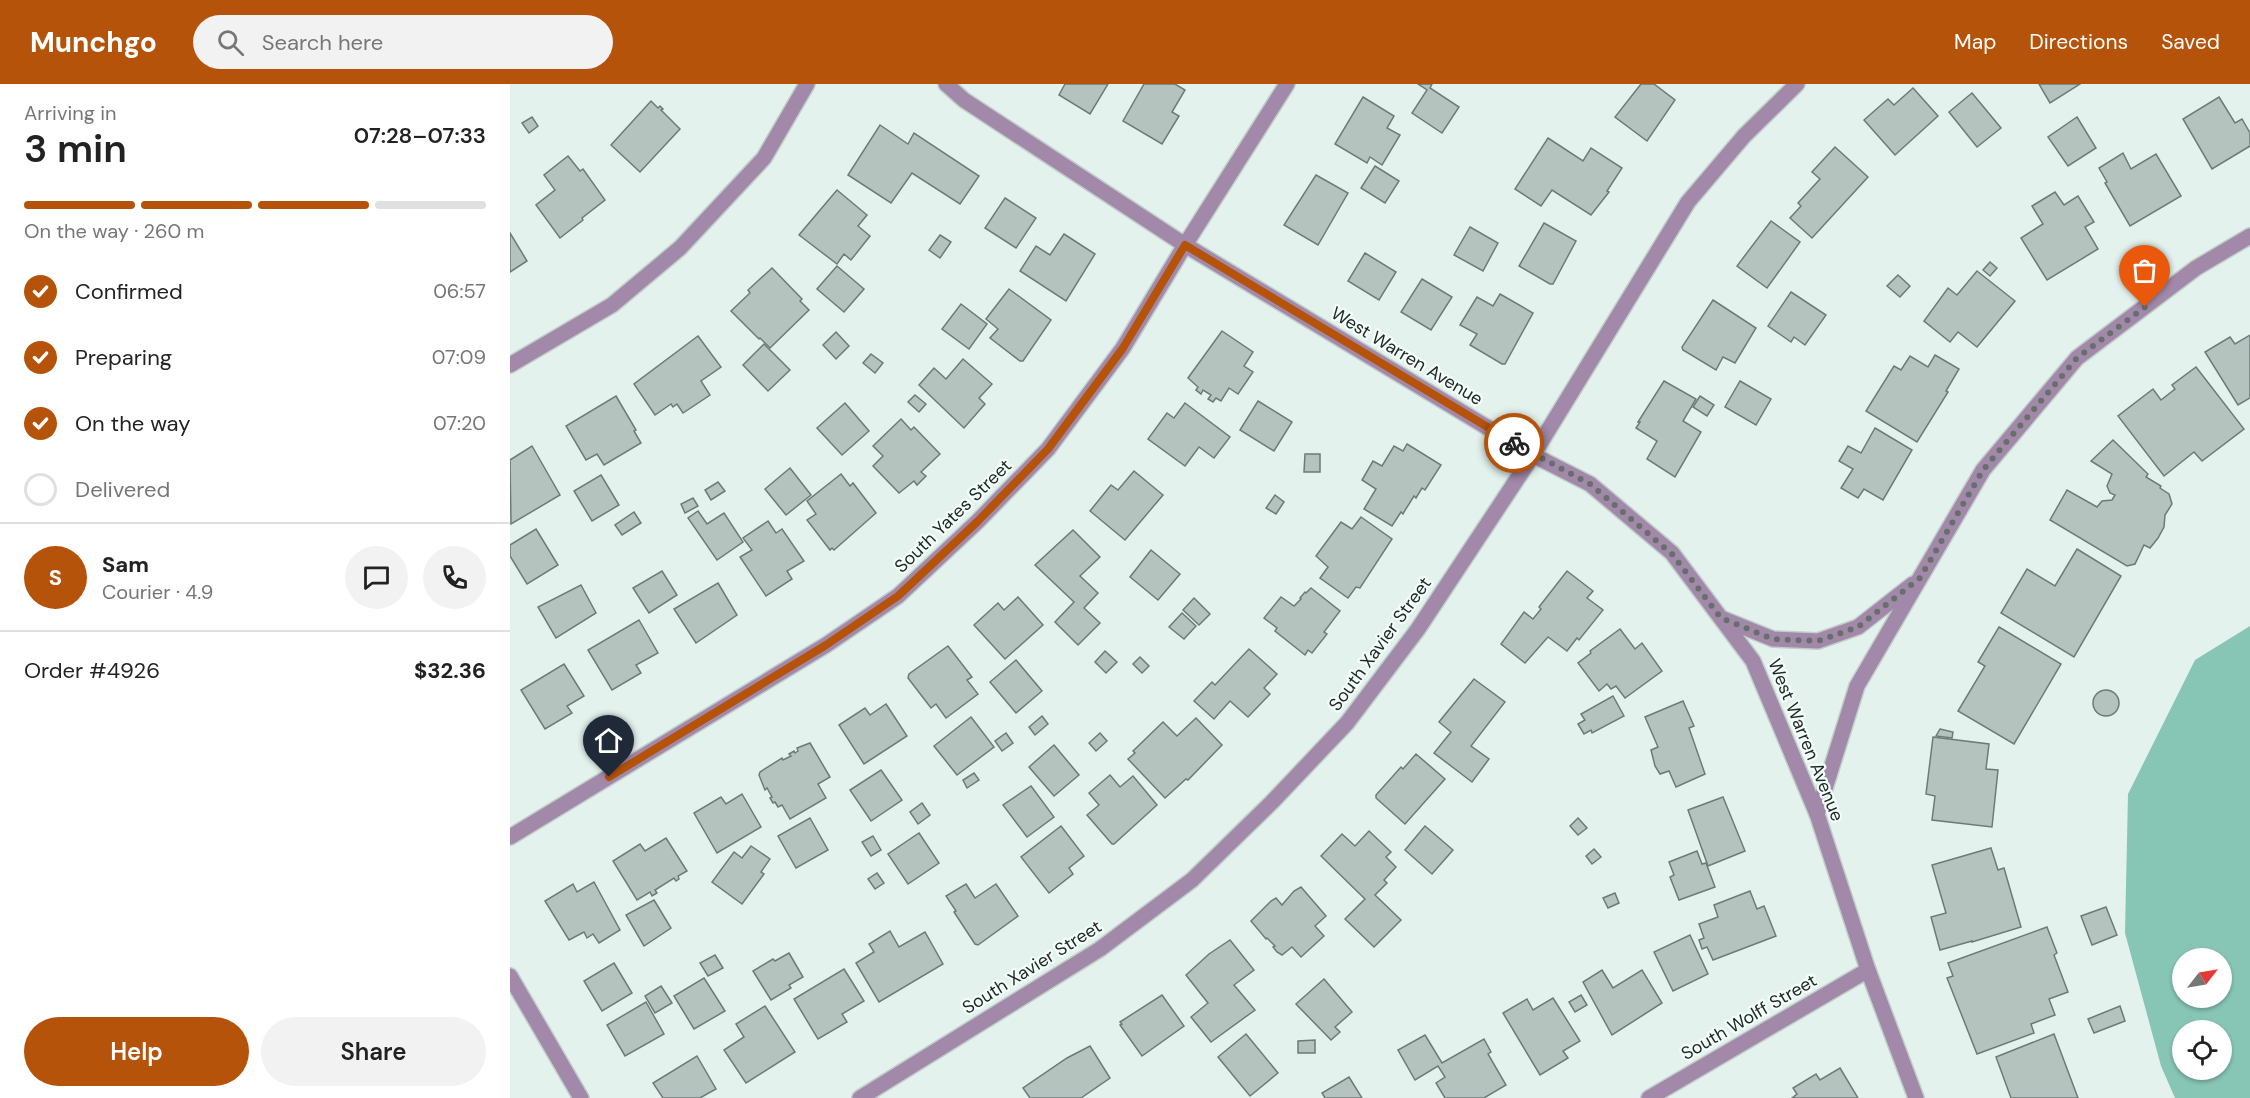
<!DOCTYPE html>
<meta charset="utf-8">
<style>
:root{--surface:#fff;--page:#f2f2f2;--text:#222;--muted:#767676;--line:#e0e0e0;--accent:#b45309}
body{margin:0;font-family:"DM Sans",sans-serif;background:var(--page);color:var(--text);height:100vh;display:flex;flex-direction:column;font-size:22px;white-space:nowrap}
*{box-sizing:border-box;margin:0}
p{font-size:20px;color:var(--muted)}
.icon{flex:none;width:33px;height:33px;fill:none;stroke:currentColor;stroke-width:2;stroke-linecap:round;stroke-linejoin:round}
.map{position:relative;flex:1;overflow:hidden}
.side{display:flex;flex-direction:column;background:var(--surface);width:510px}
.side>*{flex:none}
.needle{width:39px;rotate:59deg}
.tools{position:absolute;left:1662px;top:864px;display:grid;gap:12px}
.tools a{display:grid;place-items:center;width:60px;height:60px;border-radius:50%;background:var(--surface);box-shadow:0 2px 4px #0004;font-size:30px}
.pin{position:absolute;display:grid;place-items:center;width:51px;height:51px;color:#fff;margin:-62px -26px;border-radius:50% 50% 50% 0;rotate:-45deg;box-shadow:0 0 6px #0007}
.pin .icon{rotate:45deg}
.courier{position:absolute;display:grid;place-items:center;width:60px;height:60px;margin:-30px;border:4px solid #b45309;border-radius:50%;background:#fff;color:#222;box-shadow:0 2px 8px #0007}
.head em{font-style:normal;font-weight:600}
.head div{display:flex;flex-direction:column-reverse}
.head{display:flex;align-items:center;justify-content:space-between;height:102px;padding:0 24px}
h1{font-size:39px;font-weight:600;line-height:45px}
.bar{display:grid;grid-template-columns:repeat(4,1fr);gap:9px 6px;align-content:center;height:72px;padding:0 24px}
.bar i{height:8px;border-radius:4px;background:var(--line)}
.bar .on{background:var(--accent)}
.bar p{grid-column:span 4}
.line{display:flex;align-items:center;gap:15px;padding:0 24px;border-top:2px solid var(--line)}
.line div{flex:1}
.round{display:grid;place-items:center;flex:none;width:63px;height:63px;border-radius:32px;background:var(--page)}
ol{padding:0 24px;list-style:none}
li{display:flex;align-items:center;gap:18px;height:66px}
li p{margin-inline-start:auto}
li .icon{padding:6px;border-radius:50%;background:var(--accent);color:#fff;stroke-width:4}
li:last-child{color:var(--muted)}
li i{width:33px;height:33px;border:3px solid var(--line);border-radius:50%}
.primary-button{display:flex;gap:12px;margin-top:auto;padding:12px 24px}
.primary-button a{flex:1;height:69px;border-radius:36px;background:var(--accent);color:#fff;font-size:24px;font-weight:600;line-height:69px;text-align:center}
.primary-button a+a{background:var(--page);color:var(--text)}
header{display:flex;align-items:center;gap:36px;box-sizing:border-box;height:84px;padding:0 30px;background:var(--accent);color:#fff}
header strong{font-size:28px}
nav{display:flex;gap:33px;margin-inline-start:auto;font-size:21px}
.search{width:420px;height:54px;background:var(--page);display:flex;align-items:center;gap:15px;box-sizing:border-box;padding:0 21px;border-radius:33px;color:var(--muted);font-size:22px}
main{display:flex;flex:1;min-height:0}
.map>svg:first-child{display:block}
.water{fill:#87c5b5;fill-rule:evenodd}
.building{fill:#b5c3bf;stroke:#6e7a77;stroke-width:1.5}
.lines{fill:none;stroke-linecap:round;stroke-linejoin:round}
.minor-casing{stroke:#c1ceca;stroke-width:18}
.minor{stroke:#a288a9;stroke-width:15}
.done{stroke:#676f6c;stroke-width:6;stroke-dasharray:0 10.8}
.route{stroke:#b45309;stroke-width:8}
.labels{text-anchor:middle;stroke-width:4.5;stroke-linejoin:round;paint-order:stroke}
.street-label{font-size:18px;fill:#232826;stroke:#f3fefb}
</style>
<header>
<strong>Munchgo</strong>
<div class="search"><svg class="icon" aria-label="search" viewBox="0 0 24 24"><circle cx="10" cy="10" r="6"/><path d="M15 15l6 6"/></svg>Search here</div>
<nav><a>Map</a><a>Directions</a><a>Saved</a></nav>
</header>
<main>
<section class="side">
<div class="head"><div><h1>3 min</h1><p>Arriving in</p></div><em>07:28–07:33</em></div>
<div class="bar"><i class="on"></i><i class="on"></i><i class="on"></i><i></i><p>On the way · 260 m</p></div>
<ol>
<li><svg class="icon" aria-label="check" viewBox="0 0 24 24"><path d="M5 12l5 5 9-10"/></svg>Confirmed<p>06:57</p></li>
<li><svg class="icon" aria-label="check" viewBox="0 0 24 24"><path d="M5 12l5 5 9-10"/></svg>Preparing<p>07:09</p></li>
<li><svg class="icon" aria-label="check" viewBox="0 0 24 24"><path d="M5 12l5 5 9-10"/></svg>On the way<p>07:20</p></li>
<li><i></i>Delivered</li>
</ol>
<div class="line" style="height:108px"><b class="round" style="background:var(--accent);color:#fff">S</b><div><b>Sam</b><p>Courier · 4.9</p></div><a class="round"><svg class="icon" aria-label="chat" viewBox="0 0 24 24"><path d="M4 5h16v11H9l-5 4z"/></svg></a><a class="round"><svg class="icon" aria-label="phone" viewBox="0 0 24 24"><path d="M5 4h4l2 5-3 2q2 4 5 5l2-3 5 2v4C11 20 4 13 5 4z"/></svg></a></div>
<div class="line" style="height:78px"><div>Order #4926</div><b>$32.36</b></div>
<div class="primary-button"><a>Help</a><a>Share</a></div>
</section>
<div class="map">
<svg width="1740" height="1014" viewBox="0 0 1740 1014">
<rect width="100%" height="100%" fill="#e4f2ee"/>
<path class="water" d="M1740,542V1014H1665L1651,982L1615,849L1618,710L1685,576ZM1672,874H1712V914H1672ZM1672,946H1712V986H1672Z"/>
<g class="building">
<path d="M555,0H598L580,30L549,11Z"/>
<path d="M634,0H665L675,6L662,28L669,32L652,60L613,37Z"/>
<path d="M908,0H922L920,4L949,23L932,49L902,29L917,6Z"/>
<path d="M1131,0H1144L1165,16L1137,57L1105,33Z"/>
<path d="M1529,0H1570L1540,19Z"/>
<path d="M1403,4L1428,32L1385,71L1354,36L1378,15L1384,21Z"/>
<path d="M1462,9L1491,44L1467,63L1439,28Z"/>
<path d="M853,13L884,32L877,44L890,51L872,81L860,73L857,79L825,60Z"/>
<path d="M1709,13L1725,39L1732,35L1740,49V62L1702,85L1673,35Z"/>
<path d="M141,17L148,24L150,22L153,25L151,26L170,45L130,88L101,61Z"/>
<path d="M22,33L28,42L19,49L12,39Z"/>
<path d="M1567,33L1586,64L1558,82L1538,53Z"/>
<path d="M370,41L398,60L404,49L469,92L450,120L402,89L381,119L338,91Z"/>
<path d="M1038,54L1073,77L1081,64L1112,84L1097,107L1099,108L1081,131L1042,106L1031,122L1005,105Z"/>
<path d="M1325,63L1358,93L1302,154L1280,134L1291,122L1288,119L1310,95L1302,88Z"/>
<path d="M1613,69L1621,85L1646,70L1671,112L1620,142L1595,99L1597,98L1589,84Z"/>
<path d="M58,72L70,87L73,85L95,116L72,134L73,136L50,154L26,121L45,106L34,91Z"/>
<path d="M865,82L889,97L875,119L851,104Z"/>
<path d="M806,91L838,109L808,161L774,141Z"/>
<path d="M327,106L357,131L348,142L360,152L341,176L334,170L327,180L289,151Z"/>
<path d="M1545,108L1554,121L1568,112L1584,138L1575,143L1588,165L1537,196L1511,154L1533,140L1522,122Z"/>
<path d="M495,114L526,134L506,164L475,144Z"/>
<path d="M1261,137L1290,158L1257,204L1227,182Z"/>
<path d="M1034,139L1066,157L1043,200H1040L1009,182Z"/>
<path d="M960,143L988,159L973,187L944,171Z"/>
<path d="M0,149L17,177L0,188Z"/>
<path d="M554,150L585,170L556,217L510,187L526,162L540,171Z"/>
<path d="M430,151L441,158L430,174L419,166Z"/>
<path d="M855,169L886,188L869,216L838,197Z"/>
<path d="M1480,178L1487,184L1480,192L1473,186Z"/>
<path d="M327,182L354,205L334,228L307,205Z"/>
<path d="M262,184L292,215L290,217L299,226L260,264L250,254L249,255L221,227L240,209L238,206Z"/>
<path d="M1467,187L1505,217L1467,263L1448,248L1440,258L1414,237L1438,204L1447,211Z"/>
<path d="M1388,191L1400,202L1390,213L1377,202Z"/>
<path d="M912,195L942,213L921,246L891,228Z"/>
<path d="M499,205L541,236L513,277H510L480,254L488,245L476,235Z"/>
<path d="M1281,208L1316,231L1295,261L1284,253L1281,258L1258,242Z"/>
<path d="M990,210L1023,229L995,280H992L960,261L967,250L950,241L967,213L983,222Z"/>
<path d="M1203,216L1246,244L1225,279L1213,273L1206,286L1173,266L1172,263Z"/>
<path d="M451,220L477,240L459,265L432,245Z"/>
<path d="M712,247L743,268L734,282L743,288L728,310L719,304L711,317L706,314L703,318L698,315L701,311L693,306L691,310L686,306L688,303L678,294Z"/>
<path d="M326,248L339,262L326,275L313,261Z"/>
<path d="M1740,251V314L1728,321L1695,268L1720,253L1725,260Z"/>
<path d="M188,252L211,283L191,297L200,311L173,329L167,320L163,323L161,320L145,331L124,300Z"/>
<path d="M254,260L280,286L258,307L233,281Z"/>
<path d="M361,270L373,279L365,289L353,279Z"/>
<path d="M1425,271L1449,285L1436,307L1438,308L1407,358L1356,327L1384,282L1391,286L1400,272L1418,283Z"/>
<path d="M453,275L482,300L469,314L475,320L454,344L409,301L424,284L436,295Z"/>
<path d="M1686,283L1734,345L1692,377L1684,368L1654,392L1608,332L1643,305L1651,316L1665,305L1662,301Z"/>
<path d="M1154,297L1186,315L1173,337L1191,348L1165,393L1137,375L1147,357L1126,344L1130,338H1128Z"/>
<path d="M1230,297L1261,315L1246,341L1215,323Z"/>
<path d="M405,311L416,320L409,328L398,318Z"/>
<path d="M106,312L126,346L124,347L131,359L94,381L87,370L76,376L56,342Z"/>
<path d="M1190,312L1204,321L1197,332L1183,323Z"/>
<path d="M748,317L782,338L764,367L730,346Z"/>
<path d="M335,319L359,347L332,371L307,344Z"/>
<path d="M675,319L720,353L704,374L689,363L675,382L638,355L657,329L664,334Z"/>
<path d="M391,335L401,346L404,343L430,370L411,388L416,392L407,401L404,397L389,409L363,382L373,372L363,362Z"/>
<path d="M1365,344L1402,366L1373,416L1354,405L1348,414L1331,404L1343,385L1329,377L1338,362L1351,369Z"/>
<path d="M1603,356L1638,390L1636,393L1651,402L1650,404L1659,410L1662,420L1655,431L1654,443L1648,454L1640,464L1634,461L1625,480L1617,482L1540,436L1557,406L1587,423L1592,417L1602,416L1605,411L1600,409L1597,402L1602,390L1581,377Z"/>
<path d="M897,360L931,381L915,406L912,404L906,414L904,412L894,428L893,430L891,428L882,442L854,425L866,405L852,396L863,377L872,382L884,362L893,367Z"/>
<path d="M22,362L50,411L1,440L0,376Z"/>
<path d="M795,370H810V388H794Z"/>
<path d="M280,384L301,411L276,431L255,405Z"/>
<path d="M624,387L653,411L615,456L580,427L601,401L608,406Z"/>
<path d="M331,390L340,402L343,399L366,429L324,466L322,464L320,466L297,436L306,430L297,417Z"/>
<path d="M91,391L109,421L82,437L64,407Z"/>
<path d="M208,398L215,407L201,416L195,406Z"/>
<path d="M765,411L774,418L766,430L756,424Z"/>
<path d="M183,414L188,422L175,429L171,420Z"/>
<path d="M188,427L197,440L214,429L233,458L207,476L178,434Z"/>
<path d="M124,428L131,439L112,451L105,441Z"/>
<path d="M851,433L882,455L850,504L846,503L838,514L810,494L818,483L806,472L831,438L842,445Z"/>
<path d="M258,437L266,449L272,445L294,477L277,487L282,495L256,512L230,473L242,466L233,454Z"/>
<path d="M26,445L48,481L17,500L0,472V461Z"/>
<path d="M563,446L590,473L570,492L588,509L574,524L590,539L568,561L545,538L564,518L525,481Z"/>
<path d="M1567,465L1611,492L1564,573L1491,529L1517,485L1545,502Z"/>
<path d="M641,466L670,490L648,516L620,493Z"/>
<path d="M152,487L167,511L139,529L123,504Z"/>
<path d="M1057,487L1083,507L1077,514L1093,526L1069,556L1067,554L1057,567L1038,553L1015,579L991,560L1014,528L1023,535L1031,525L1029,523Z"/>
<path d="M208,499L227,531L186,559L164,525Z"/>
<path d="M71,501L86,529L46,554L28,523Z"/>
<path d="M801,504L830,527L814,548L817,550L802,569L798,566L795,571L765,547L767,544L754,534L771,513L784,522L791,515L790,514L795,508L796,509Z"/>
<path d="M508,513L533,541L495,575L464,541L488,519L494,526Z"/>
<path d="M684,514L700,530L689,541L673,526Z"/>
<path d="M672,529L686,542L674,555L659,543Z"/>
<path d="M129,536L148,569L126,581L131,589L102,606L78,566Z"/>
<path d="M1489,543L1551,580L1504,660L1448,627L1475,582L1468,578Z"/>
<path d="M1110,545L1125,565L1132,559L1152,587L1115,614L1106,602L1101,605L1097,600L1089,607L1068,579L1081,569L1080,567Z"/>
<path d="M438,562L462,593L457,596L468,610L436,634L426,620L421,624L398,594L399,590Z"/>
<path d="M739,565L767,590L754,604L760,610L738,633L720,617L704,635L684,617L702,598L705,601Z"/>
<path d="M595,567L607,578L596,589L585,578Z"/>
<path d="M630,573L639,582L632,589L623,580Z"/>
<path d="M506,576L532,607L506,629L480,598Z"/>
<path d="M54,580L74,612L57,622L62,629L35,645L11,606Z"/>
<path d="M964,595L995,618L961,662L979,675L962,698L924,669L941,648L929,638Z"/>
<circle cx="1596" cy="619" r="13"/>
<path d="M1103,612L1114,632L1082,649L1081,646L1074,650L1068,640L1075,636L1071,630Z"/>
<path d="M1173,617L1184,642L1179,644L1195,690L1166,703L1159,687L1150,690L1145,682L1141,666L1148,663L1135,633Z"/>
<path d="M376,620L397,652L354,680L329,641L355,624L360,631Z"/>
<path d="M532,632L538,640L525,651L519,643Z"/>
<path d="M461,633L484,663L447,691L424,662Z"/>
<path d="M686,634L712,661L678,696L676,695L655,714L618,675L625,669L623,667L653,638L667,652Z"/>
<path d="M1430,645L1443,648L1442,654L1426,652Z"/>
<path d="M496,649L503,659L492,667L485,657Z"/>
<path d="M590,649L597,657L586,667L579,659Z"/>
<path d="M1423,653L1479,660L1476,685L1488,686L1482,743L1422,736L1425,712L1416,710Z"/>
<path d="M300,659L320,693L308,700L316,714L280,735L272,721L268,723L265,718L263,719L260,714L262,713L257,704L255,706L249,691L250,688L272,674L273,676L281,672L279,670L284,667L285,669L288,667L287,664Z"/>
<path d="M544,661L569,691L544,712L519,683Z"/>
<path d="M906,670L935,695L895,740L866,714V711L891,683L893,685Z"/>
<path d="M371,686L392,716L361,737L340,706Z"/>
<path d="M464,689L469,696L457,704L453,696Z"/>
<path d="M600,691L610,703L623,692L647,721L604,760H602L577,731L589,721L579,709Z"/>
<path d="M521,702L544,733L517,753L493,721Z"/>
<path d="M232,710L251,743L207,769L184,729L211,713L216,720Z"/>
<path d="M1213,713L1235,767L1198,782L1178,726Z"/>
<path d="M412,719L420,731L408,740L400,728Z"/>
<path d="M300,734L318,766L286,784L268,752Z"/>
<path d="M1068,734L1077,744L1068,751L1060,742Z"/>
<path d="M551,742L574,772L559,784L563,790L539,809L511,773Z"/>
<path d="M915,742L943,766L922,790L895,766Z"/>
<path d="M859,747L881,768L876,773L886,783L874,796L877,799L865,811L891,836L864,863L835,835L855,815L811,772L832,750L845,762Z"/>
<path d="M409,749L429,779L398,800L378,770Z"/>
<path d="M363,752L371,766L361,772L352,758Z"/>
<path d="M156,754L177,787L168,792L169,795L166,797L164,794L145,806L147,809L142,812L140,808L127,816L103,777L130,760L135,767Z"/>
<path d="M241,762L260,775L251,788L254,790L232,820L202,798L224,768L232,774Z"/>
<path d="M1481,764L1488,786L1494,784L1511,843L1462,858V857L1430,866L1421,833L1436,829L1422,781Z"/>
<path d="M1084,765L1091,773L1082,780L1076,772Z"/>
<path d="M1187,767L1192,780L1196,779L1205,803L1169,816L1160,793L1164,791L1159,778Z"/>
<path d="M367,789L374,799L365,805L358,795Z"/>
<path d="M84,798L110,846L89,859L83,850L77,854L74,848L59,856L35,817L63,800L67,808Z"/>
<path d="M456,800L465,814L486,800L508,832L468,861L465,860L444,828L446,827L436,812Z"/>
<path d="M791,803L816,832L805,842L814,852L791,873L782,863L772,871L767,868L763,863L765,862L757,854L756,855L741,837L761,817L766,814L772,821L784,807Z"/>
<path d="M1240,807L1247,825L1254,822L1266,852L1203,876L1197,863L1192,865L1189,856L1194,854L1189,840L1208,833L1204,821Z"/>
<path d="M1105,809L1109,819L1098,824L1093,814Z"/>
<path d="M144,816L161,844L134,862L116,831Z"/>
<path d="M1596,823L1607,851L1582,861L1571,832Z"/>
<path d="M1537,843L1547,869L1544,871L1558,908L1539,915L1545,931L1521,940L1524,949L1467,970L1437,894L1443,892L1438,879Z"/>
<path d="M380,847L389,863L415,848L433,880L369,918L346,879L364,868L359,860Z"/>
<path d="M1180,851L1198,890L1163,907L1144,868Z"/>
<path d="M720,856L744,886L724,901L745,926L701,958L681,933L698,919L676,891L699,870Z"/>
<path d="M279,869L293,893L279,901L281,904L261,916L243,887L263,875L265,877Z"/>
<path d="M205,871L213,884L198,892L190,879Z"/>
<path d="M104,879L122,909L92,927L74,897Z"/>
<path d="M334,885L354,917L332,930L337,938L308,955L284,915Z"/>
<path d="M1092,886L1103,904L1132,886L1152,919L1102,951L1073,898Z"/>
<path d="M194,894L215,927L184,945L164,912Z"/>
<path d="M814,895L842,928L825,943L830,948L821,956L786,920Z"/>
<path d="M151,902L162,919L145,929L135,912Z"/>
<path d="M652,911L674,942L632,972L610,941L612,940L610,938Z"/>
<path d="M1071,911L1077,921L1065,928L1059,918Z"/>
<path d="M1043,914L1070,957L1053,967L1058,974L1030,991L993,929L1017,915L1023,926Z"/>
<path d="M136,918L154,950L115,972L97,941Z"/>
<path d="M255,922L285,968L236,999L214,966L234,953L226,940Z"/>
<path d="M1610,922L1615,937L1584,949L1578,935Z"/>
<path d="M736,950L768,989L740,1012L708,973Z"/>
<path d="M1544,950L1568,1014H1501L1486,973Z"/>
<path d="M915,951L932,979L974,955L981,968L978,970L996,1001L974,1014H935L926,999L935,993L928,982L905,996L888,966Z"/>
<path d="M805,956V969H788V957Z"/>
<path d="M580,962L600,994L571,1014H520L513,1004L557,974Z"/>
<path d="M187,972L206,1005L190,1014H153L143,999Z"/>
<path d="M1330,984L1348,1014H1282L1287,1010L1283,1004L1306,990L1310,996Z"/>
<path d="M839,993L852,1014H815L812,1009Z"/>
</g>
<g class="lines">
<defs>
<g id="minor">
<path d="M436,0L454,16L675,161L1023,371L1080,400L1162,469L1243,577L1307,730L1358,886L1406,1014"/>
<path d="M0,281L102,221L170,164L254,74L297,0"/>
<path d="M1211,534L1263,555L1308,557L1348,543L1403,500"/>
<path d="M1307,730L1347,602L1473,386L1567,274L1686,184L1740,152"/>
<path d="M0,753L316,561L388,512L467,438L538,365L613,264L675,161L777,0"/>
<path d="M0,892L71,1014"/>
<path d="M350,1014L590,865L682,796L762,718L837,639L908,545L1023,371L1178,118L1234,52L1287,0"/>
<path d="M1139,1014L1358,886"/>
</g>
</defs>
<use href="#minor" class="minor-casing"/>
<use href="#minor" class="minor"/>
</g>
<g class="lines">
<path class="done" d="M1004,359L1080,400L1162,470L1211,534L1263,555L1308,557L1348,543L1410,494L1473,386L1567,274L1635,223"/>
<path class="route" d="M99,693L316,561L388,512L467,438L538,365L613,264L675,161L1004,359"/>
</g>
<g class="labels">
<g class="street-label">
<text transform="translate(897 272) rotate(31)" y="6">West Warren Avenue</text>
<text transform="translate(443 432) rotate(-44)" y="6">South Yates Street</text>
<text transform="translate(870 560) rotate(-54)" y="6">South Xavier Street</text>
<text transform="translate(1296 656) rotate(68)" y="6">West Warren Avenue</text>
<text transform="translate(522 883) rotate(-32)" y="6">South Xavier Street</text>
<text transform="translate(1239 933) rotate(-30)" y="6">South Wolff Street</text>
</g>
</g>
</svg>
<div class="tools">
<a><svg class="needle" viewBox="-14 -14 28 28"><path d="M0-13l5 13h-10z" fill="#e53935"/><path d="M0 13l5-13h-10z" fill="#767676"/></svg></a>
<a><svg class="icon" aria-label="locate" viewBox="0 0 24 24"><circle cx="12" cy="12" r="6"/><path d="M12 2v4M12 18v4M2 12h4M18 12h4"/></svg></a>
</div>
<div class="pin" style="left:1635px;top:223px;background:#ea580c"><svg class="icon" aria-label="bag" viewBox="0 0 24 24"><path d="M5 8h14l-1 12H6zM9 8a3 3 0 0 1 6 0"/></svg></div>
<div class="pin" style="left:99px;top:693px;background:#1f2937"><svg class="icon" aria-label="home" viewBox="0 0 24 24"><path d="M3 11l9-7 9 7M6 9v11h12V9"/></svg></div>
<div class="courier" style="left:1004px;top:359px"><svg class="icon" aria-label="bike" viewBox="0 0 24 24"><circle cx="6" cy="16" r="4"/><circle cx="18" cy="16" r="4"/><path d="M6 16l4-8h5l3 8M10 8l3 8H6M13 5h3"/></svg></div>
</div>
</main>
